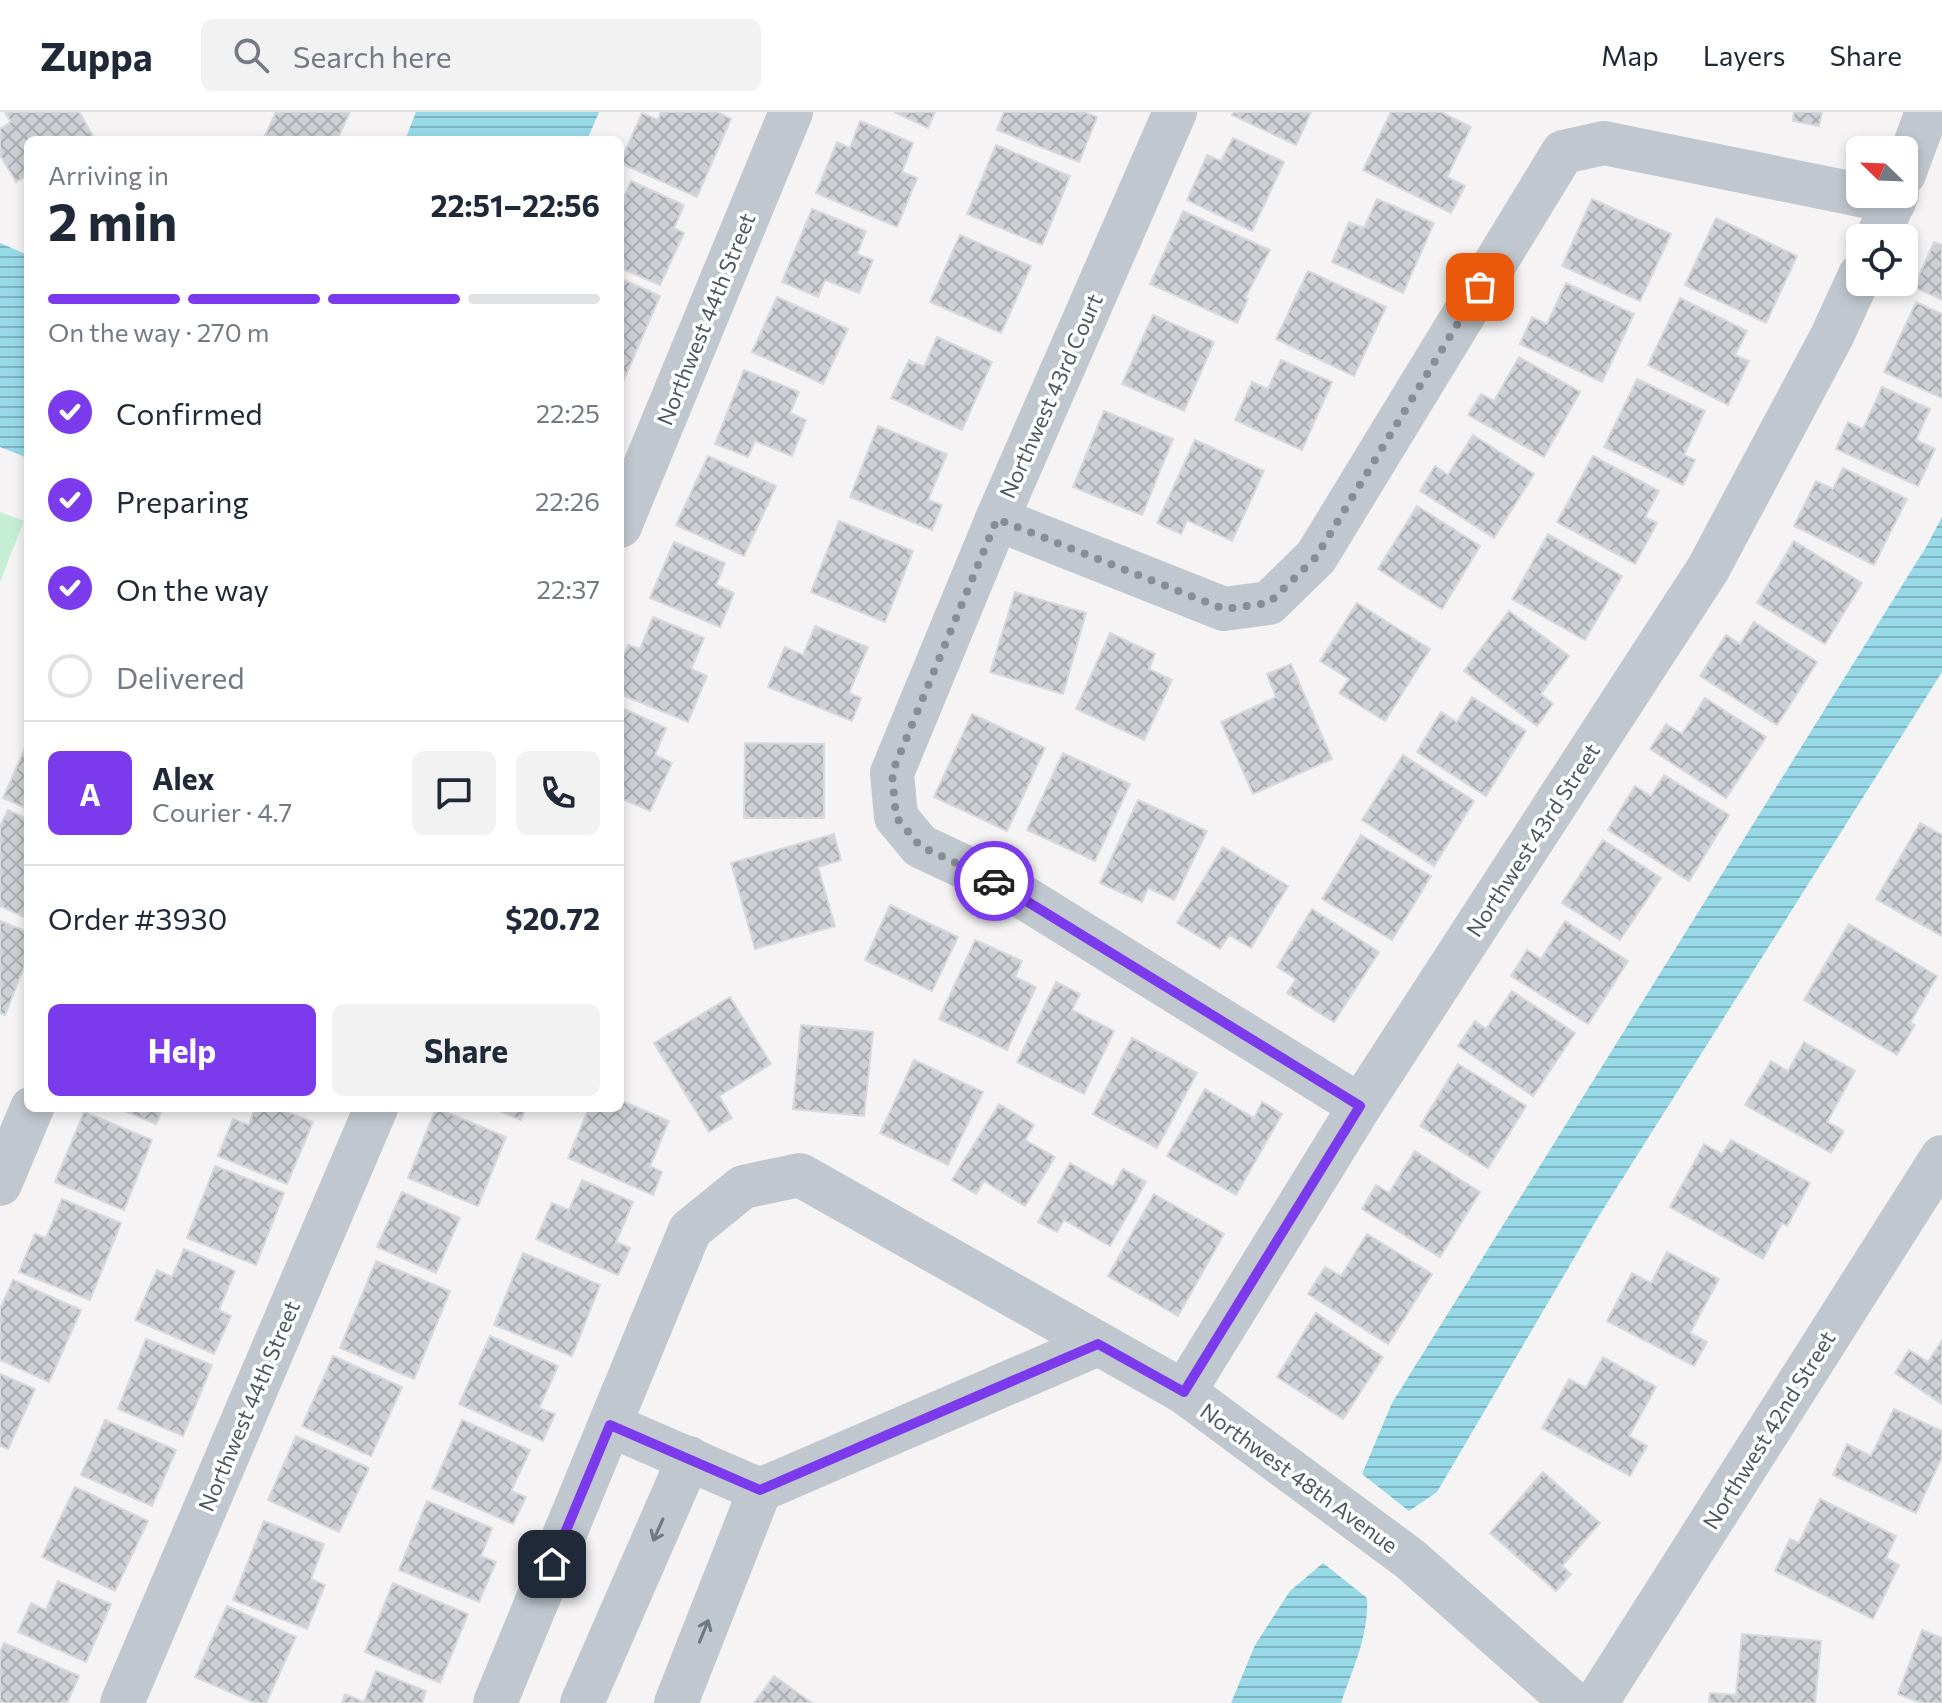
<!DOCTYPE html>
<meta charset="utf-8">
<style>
:root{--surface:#fff;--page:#f2f2f3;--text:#1f2937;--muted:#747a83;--line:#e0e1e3;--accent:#7c3aed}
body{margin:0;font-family:Commissioner,sans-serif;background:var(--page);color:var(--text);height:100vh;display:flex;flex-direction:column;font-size:30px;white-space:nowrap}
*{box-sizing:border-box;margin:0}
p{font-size:26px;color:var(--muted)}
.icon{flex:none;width:44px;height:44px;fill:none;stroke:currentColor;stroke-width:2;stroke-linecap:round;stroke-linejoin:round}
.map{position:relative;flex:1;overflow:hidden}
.sheet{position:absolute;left:24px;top:24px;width:600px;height:976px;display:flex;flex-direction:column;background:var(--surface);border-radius:12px;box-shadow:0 4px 12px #0003}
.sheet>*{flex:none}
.needle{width:52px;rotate:293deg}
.buttons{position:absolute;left:1846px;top:24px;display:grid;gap:16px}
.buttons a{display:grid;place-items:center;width:72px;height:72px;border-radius:12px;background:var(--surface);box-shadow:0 4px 12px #0003;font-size:40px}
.pin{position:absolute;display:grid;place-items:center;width:68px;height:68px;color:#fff;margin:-34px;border-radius:16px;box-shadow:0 4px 12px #0006}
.courier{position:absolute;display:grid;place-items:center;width:80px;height:80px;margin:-40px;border:6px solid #7c3aed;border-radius:50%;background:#fff;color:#222;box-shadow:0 2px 10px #0007}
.overview em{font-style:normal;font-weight:700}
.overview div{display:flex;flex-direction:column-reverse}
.overview{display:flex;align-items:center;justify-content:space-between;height:136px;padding:0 24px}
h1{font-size:52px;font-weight:700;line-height:60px}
.bar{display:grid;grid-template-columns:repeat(4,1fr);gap:12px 8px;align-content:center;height:96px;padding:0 24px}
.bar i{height:10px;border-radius:6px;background:var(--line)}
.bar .selected{background:var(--accent)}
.bar p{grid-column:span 4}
.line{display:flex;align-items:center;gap:20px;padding:0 24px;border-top:2px solid var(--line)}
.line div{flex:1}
.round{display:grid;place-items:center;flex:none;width:84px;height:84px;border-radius:12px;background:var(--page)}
ol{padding:0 24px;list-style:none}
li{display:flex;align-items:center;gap:24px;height:88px}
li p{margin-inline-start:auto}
li .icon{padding:8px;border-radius:50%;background:var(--accent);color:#fff;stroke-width:4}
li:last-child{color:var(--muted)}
li i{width:44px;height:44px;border:4px solid var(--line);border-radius:50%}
.primary-button{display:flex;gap:16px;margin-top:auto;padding:16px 24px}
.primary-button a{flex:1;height:92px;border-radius:12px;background:var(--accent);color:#fff;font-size:32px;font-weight:700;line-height:92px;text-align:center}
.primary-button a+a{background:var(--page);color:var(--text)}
header{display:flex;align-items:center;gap:48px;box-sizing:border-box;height:112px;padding:0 40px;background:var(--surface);border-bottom:2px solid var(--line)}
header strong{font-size:38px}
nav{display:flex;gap:44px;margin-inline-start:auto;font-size:28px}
.search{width:560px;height:72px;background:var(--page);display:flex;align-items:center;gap:20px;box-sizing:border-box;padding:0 28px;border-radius:12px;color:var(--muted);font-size:30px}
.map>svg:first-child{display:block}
.grass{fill:#c6eed4}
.water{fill:url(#water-rules)}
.building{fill:url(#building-cross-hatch);stroke:#d7d9dd;stroke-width:2}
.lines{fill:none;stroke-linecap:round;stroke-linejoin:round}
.minor{stroke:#c0c7ce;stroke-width:44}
.oneway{stroke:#6f7980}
.done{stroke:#878e93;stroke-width:8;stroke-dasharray:0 14.4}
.route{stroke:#7c3aed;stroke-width:10}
.labels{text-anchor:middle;stroke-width:7;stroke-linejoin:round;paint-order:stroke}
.street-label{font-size:22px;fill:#4c575f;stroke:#fff}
</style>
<header>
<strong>Zuppa</strong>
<div class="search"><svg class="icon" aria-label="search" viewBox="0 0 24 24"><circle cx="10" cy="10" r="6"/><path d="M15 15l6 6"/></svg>Search here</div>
<nav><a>Map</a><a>Layers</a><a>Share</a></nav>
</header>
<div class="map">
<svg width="1942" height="1591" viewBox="0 0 1942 1591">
<defs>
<pattern id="water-rules" width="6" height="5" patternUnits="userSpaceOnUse" patternTransform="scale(2)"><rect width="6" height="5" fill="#97d9e7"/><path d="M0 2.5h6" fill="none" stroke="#7db3be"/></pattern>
<pattern id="building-cross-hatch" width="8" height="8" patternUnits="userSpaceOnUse" patternTransform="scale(2)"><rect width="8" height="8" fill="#cdd0d5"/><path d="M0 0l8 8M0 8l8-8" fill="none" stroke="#a9acb0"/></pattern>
</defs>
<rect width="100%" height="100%" fill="#f5f3f3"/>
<path class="grass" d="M0,400L24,409L0,470Z"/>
<g class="water">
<path d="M416,0H599L587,28H405Z"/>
<path d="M0,131L28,143V346L0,335Z"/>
<path d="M1942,405V560L1597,1107L1437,1380L1409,1399L1362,1362L1392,1291L1926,435Z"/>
<path d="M1323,1451L1367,1486C1369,1523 1353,1556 1341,1591H1231L1255,1533L1290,1479Z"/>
</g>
<g class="building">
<path d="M5,0H79L93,24L87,28H28V63L16,70L0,43V17L11,10Z"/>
<path d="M276,0H350L337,28H263Z"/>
<path d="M661,0H717L731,7L697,85L620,51L642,1L658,8Z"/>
<path d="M894,0H935L928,16Z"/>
<path d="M1004,0H1084L1097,5L1079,50L997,18Z"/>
<path d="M1234,0H1311L1296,33L1232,3Z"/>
<path d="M1391,0H1441L1471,15L1447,65L1465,74L1451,101L1363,58Z"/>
<path d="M1794,0H1822L1819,14L1793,9Z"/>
<path d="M860,9L913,31L902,60L917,66L897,115L816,81L837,30L850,36Z"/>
<path d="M1233,26L1284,50L1252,119L1187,88L1207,43L1221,49Z"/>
<path d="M996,33L1070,64L1042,133L967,102Z"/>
<path d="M631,69L684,93L674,116L684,121L660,173L620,156V94Z"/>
<path d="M1377,87L1434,111L1403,181L1332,150L1349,110L1364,116Z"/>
<path d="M1592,87L1671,122L1640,189L1562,154Z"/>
<path d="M812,97L866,119L857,142L873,148L859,181L825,168L818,185L782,170Z"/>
<path d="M1183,99L1270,138L1245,186L1248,187L1237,211L1150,172Z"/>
<path d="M1716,106L1797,144L1766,211L1685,173Z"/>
<path d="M960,123L1031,154L1001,221L930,190Z"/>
<path d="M1934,130L1942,133V188L1914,175Z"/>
<path d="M1308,159L1386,195L1354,264L1276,227Z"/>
<path d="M620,166L660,184L623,270L620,268Z"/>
<path d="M1566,171L1634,202L1602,270L1520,232L1532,205L1547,212Z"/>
<path d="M777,185L848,217L823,272L752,240Z"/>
<path d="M1680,186L1747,219L1735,243L1749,249L1728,293L1648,253Z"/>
<path d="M1916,190L1942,202V286L1884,260Z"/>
<path d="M1153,203L1214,230L1184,299L1122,272Z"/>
<path d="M937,225L992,250L962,318L891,286L909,248L924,255Z"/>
<path d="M1519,245L1580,280L1544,345L1468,303L1481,282L1494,289Z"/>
<path d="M1281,248L1332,270L1302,338L1235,308L1252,270L1268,277Z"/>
<path d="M744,258L799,280L790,301L806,308L792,344L755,329L748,345L715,332Z"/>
<path d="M1637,267L1705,299L1684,343L1695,348L1683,373L1604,335Z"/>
<path d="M1882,275L1930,297L1916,328L1935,337L1918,374L1836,337L1848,310L1863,317Z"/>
<path d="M1104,299L1173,327L1142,403L1073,375Z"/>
<path d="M878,314L947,342L928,388L942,393L932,418L850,385Z"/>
<path d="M1473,323L1534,362L1494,426L1420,379L1435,354L1448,363Z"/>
<path d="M1195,328L1264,359L1232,429L1187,408L1181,422L1157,411Z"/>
<path d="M708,344L776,374L744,444L676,413Z"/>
<path d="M1593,344L1659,379L1645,405L1657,411L1635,452L1557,410Z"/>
<path d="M1843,356L1907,387L1874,453L1794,414L1816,369L1833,377Z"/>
<path d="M1417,394L1480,434L1442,497L1378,457Z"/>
<path d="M839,409L913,439L885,510L811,480Z"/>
<path d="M1548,422L1622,464L1585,528L1512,487Z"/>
<path d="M1794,429L1862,471L1825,532L1757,491Z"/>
<path d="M674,430L725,451L716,473L734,481L720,515L650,486Z"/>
<path d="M1015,480L1086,501L1063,582L990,560Z"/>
<path d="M1357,491L1430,537L1385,609L1339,581L1349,567L1320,549Z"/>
<path d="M1509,499L1569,544L1541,582L1553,592L1537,614L1464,559Z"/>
<path d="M653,505L704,526L691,557L707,564L688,610L620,582V551L628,533L640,537Z"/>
<path d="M1754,510L1817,550L1777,613L1700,564L1726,523L1740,532Z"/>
<path d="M815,514L868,535L849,581L861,586L852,609L768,575L785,535L803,543Z"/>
<path d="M1110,521L1155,542L1149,557L1172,568L1144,628L1076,597Z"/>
<path d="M1291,552L1332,647L1253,682L1221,610L1276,585L1267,562Z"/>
<path d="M1472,585L1526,619L1486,684L1417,640L1441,600L1457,610Z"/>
<path d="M1705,586L1766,625L1726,686L1650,637L1666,612L1682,622Z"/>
<path d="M620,595L666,616L655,643L672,651L650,699L620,686Z"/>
<path d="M972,602L1045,636L1007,719L934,685Z"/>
<path d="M28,629V697L3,686Z"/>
<path d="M745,631L824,632V706H744Z"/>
<path d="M1063,641L1130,672L1095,749L1027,718Z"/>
<path d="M1403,643L1474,689L1434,754L1362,708Z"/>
<path d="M1664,663L1729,703L1689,769L1608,718L1635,674L1651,684Z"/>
<path d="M1138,688L1207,719L1174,788L1148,776L1142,790L1100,771Z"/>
<path d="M8,698L28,707V807L0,794V714Z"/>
<path d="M1920,711L1942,723V824L1876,787Z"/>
<path d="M834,722L841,748L818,755L835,814L755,837L731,751Z"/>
<path d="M1361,723L1431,764L1392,828L1322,787Z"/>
<path d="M1603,728L1661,766L1620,828L1562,791Z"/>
<path d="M1223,735L1288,774L1251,836L1229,823L1220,837L1177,811Z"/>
<path d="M890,793L958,825L932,879L865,848Z"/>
<path d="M1312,797L1379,840L1334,910L1287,881L1296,867L1277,855Z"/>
<path d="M0,809L28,820V845L5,903L0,901Z"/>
<path d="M1565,809L1628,849L1588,912L1511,864L1527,838L1541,847Z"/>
<path d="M1849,812L1937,864L1910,911L1915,913L1897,943L1804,888Z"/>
<path d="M975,828L1022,849L1015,865L1036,875L1007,938L939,907Z"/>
<path d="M1056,870L1080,882L1072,898L1114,919L1084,982L1017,950Z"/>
<path d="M1512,879L1575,921L1533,984L1458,934L1475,909L1486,917Z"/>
<path d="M730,885L771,952L719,984L732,1006L709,1020L654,931Z"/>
<path d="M801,913L873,920L864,1004L793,997Z"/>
<path d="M1132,926L1197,961L1157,1036L1093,1002Z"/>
<path d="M1804,930L1855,959L1827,1010L1844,1019L1831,1041L1745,993L1771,949L1788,959Z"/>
<path d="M914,948L983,980L948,1053L880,1021Z"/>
<path d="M1458,952L1526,994L1488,1056L1420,1014Z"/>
<path d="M1205,977L1254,1006L1262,990L1282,1002L1236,1083L1167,1044Z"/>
<path d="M620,988L669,1009L650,1054L662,1060L653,1083L568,1046L589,996H620Z"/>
<path d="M999,992L1034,1013L1025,1028L1055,1045L1025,1094L984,1069L976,1082L952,1068Z"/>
<path d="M117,996H163L156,1012Z"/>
<path d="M255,996H278L313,1010L287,1072L218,1044L233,1007L249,1013Z"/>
<path d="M436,996L506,1025L478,1094L408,1066Z"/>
<path d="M492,996H526L521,1008Z"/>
<path d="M84,1000L152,1028L124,1098L55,1070Z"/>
<path d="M1731,1028L1810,1071L1787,1114L1782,1111L1763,1147L1670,1095L1704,1032L1722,1042Z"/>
<path d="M1415,1039L1480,1080L1440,1145L1362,1097L1376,1073L1389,1081Z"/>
<path d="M1070,1051L1113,1075L1123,1057L1146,1070L1110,1134L1064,1108L1057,1120L1038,1110Z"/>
<path d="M215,1054L284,1081L256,1153L187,1126Z"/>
<path d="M582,1068L633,1090L616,1130L630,1136L618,1163L536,1127L552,1091L569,1098Z"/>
<path d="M402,1080L460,1106L436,1161L377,1135Z"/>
<path d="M1154,1082L1224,1122L1178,1204L1108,1164Z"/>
<path d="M62,1087L121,1111L90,1188L19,1160L35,1122L46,1126Z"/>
<path d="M1367,1122L1432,1162L1388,1232L1308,1182L1325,1155L1341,1164Z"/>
<path d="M184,1137L235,1159L219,1198L231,1204L214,1242L135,1208L157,1158L172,1165Z"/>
<path d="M1667,1140L1719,1167L1690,1221L1707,1230L1694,1254L1607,1209L1632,1161L1651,1171Z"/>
<path d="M523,1141L600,1173L572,1244L494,1213Z"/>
<path d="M376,1149L450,1179L414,1267L340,1236Z"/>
<path d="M13,1168L81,1198L49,1270L0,1248V1197Z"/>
<path d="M1316,1201L1383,1245L1343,1307L1277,1265Z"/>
<path d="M490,1224L558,1254L539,1296L555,1302L543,1329L459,1292Z"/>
<path d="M146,1227L212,1253L183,1324L118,1297Z"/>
<path d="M1942,1228V1292L1895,1261L1909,1238L1928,1250Z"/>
<path d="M333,1244L402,1275L371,1344L302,1314Z"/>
<path d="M1603,1245L1656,1275L1629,1324L1647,1334L1630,1364L1542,1316L1569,1267L1586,1276Z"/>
<path d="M0,1262L35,1277L8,1337L0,1334Z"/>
<path d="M1894,1297L1942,1319V1345L1916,1401L1833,1363L1847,1332L1871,1344Z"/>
<path d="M105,1308L176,1338L152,1394L81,1363Z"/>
<path d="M462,1308L530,1338L511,1379L526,1385L513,1412L432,1376Z"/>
<path d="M296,1324L369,1356L339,1420L268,1388Z"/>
<path d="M1543,1360L1600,1411L1562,1454L1571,1462L1556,1479L1490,1421Z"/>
<path d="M75,1375L148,1409L115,1479L42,1445Z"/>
<path d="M1820,1387L1896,1424L1886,1446L1899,1453L1873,1507L1775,1459L1790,1427L1799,1431Z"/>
<path d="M427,1389L492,1416L481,1444L496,1450L479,1490L399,1458Z"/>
<path d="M264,1409L324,1432L311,1467L325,1473L307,1517L233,1488Z"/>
<path d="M58,1469L111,1492L86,1550L18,1520L31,1491L46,1498Z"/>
<path d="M393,1471L468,1502L440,1571L365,1540Z"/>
<path d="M227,1494L296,1525L266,1591H255L195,1565Z"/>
<path d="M1922,1518L1942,1526V1591H1921L1898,1582Z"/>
<path d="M1742,1522L1821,1529L1815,1591H1709L1710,1581L1736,1583Z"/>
<path d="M4,1531L79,1564L67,1591H0V1540Z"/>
<path d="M376,1559L426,1579L422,1591H342L345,1582L364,1590Z"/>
<path d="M774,1564L812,1591H754Z"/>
</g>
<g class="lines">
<g class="minor">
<path d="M1175,0L997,407L892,661L896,705L920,734L1007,775L1360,994"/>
<path d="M1904,62L1927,0"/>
<path d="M1877,126L1897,82"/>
<path d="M997,407L1224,497L1269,491L1316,445L1563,40L1604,31L1894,90"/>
<path d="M620,414L791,0"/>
<path d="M0,1072L32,996"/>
<path d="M1184,1280L1360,994L1708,457L1832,224L1860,163"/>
<path d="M610,1313L760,1378"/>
<path d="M122,1591L376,996"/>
<path d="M495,1591L690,1118L743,1075L800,1063L1184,1280L1410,1447L1573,1591"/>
<path d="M582,1591L689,1346"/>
<path d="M676,1591L760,1378L1098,1232"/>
<path d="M1596,1591L1942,1045"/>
</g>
</g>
<defs><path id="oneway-shaft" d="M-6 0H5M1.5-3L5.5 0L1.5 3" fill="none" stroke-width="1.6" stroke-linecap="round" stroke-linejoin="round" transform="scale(2)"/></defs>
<g class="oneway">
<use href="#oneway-shaft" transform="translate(658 1418) rotate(114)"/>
<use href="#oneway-shaft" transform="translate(704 1519) rotate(-68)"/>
</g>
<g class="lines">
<path class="done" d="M994,769L920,734L896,705L892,661L997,407L1224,497L1269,491L1316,445L1480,175"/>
<path class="route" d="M552,1452L610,1313L760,1378L1098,1232L1184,1280L1360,994L994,769"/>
</g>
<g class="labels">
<g class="street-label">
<text transform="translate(706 207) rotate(-68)" y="8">Northwest 44th Street</text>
<text transform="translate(1051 284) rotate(-66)" y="8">Northwest 43rd Court</text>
<text transform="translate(1533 728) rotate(-57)" y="8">Northwest 43rd Street</text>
<text transform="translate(249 1294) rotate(-67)" y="8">Northwest 44th Street</text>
<text transform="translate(1769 1318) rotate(-58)" y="8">Northwest 42nd Street</text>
<text transform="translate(1299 1366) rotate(36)" y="8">Northwest 48th Avenue</text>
</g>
</g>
</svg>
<div class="buttons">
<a><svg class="needle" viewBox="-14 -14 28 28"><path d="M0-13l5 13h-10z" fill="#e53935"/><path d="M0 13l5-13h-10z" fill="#747a83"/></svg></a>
<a><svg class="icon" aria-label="locate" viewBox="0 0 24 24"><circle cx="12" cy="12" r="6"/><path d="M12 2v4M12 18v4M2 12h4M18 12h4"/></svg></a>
</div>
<div class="pin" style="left:1480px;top:175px;background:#ea580c"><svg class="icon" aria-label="bag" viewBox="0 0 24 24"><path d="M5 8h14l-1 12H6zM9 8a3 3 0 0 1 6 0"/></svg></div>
<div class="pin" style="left:552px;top:1452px;background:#1f2937"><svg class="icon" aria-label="home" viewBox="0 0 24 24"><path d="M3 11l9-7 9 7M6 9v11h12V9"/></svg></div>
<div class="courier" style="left:994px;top:769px"><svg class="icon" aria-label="car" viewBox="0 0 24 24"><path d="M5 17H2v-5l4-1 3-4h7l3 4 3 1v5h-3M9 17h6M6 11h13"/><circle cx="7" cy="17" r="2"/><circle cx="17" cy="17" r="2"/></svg></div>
<section class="sheet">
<div class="overview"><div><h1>2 min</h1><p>Arriving in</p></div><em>22:51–22:56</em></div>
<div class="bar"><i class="selected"></i><i class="selected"></i><i class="selected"></i><i></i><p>On the way · 270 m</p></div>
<ol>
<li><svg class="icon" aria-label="check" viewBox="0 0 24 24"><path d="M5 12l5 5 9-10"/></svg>Confirmed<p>22:25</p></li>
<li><svg class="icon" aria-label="check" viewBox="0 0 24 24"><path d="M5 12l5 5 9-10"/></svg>Preparing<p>22:26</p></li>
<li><svg class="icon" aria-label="check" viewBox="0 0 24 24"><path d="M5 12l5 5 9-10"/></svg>On the way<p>22:37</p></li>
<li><i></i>Delivered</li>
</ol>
<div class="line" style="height:144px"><b class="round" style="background:var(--accent);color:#fff">A</b><div><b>Alex</b><p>Courier · 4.7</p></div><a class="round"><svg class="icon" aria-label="chat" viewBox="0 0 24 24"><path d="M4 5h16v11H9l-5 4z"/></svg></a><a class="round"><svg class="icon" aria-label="phone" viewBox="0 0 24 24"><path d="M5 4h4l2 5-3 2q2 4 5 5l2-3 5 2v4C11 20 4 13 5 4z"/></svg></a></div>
<div class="line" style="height:104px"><div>Order #3930</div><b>$20.72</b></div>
<div class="primary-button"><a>Help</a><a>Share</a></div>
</section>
</div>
